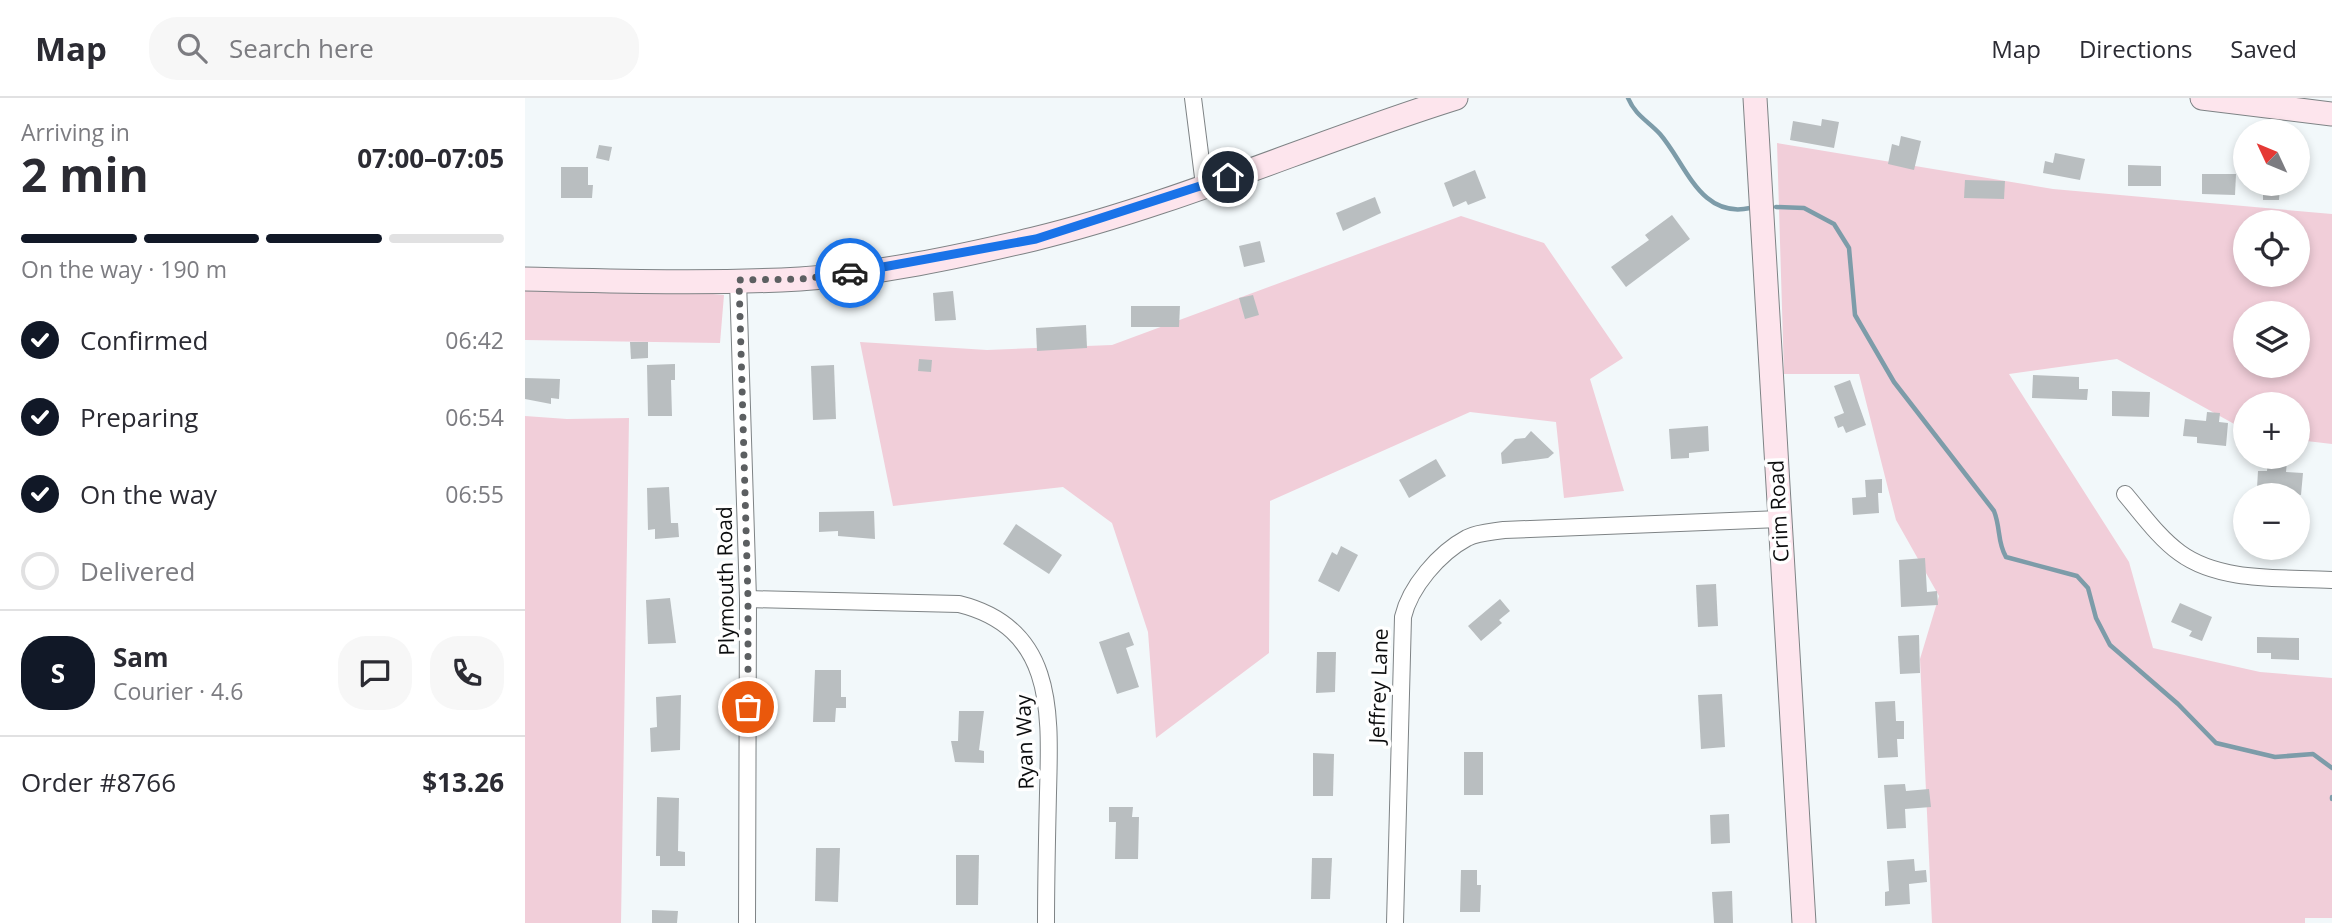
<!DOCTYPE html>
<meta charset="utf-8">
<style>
:root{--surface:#fff;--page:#f7f7f7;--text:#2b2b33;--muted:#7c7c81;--line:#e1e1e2;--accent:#111827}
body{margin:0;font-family:"Open Sans",sans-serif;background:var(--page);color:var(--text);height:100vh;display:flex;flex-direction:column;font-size:26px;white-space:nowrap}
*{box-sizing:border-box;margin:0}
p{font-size:23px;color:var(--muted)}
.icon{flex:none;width:38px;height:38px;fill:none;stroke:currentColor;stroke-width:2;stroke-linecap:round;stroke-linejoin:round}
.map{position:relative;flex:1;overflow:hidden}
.side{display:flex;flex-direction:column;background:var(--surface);width:525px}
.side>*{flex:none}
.needle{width:46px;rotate:314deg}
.fabs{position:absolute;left:1708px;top:21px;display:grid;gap:14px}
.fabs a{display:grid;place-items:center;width:77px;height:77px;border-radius:50%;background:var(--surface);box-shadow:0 4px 10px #0003;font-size:35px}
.pin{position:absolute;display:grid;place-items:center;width:60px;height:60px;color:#fff;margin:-30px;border:4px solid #fff;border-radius:50%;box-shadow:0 2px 7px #0007}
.courier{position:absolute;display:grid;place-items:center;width:70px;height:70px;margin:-35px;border:5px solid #1a73e8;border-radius:50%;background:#fff;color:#222;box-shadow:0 2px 9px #0007}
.overview em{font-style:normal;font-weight:700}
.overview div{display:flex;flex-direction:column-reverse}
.overview{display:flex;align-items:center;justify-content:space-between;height:119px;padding:0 21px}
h1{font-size:46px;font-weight:700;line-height:52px}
.bar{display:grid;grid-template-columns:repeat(4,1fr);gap:10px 7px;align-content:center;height:84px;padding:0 21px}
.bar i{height:9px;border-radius:5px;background:var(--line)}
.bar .selected{background:var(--accent)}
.bar p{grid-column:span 4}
.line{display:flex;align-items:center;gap:18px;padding:0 21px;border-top:2px solid var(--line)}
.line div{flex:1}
.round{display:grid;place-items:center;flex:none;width:74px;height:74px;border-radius:28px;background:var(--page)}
ol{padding:0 21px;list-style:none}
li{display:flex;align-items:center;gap:21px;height:77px}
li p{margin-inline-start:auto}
li .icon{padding:7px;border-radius:50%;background:var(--accent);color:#fff;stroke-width:4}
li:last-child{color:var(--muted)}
li i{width:38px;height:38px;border:4px solid var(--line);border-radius:50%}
header{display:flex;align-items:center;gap:42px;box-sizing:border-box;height:98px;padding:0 35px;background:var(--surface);border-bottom:2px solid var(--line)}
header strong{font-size:33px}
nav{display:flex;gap:38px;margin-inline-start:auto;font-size:24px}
.search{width:490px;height:63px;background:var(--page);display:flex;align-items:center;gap:18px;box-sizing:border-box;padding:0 24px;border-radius:28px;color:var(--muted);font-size:26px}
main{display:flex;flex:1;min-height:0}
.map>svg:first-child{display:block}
.green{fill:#f1ced9;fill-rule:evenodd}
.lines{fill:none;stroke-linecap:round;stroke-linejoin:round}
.stream{stroke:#7d9ca9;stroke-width:4.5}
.building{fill:#b9bec0}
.street-casing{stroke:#7e8385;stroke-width:18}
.secondary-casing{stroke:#7e8385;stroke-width:25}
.street{stroke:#fff;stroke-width:16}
.secondary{stroke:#fde5ed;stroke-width:23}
.done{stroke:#5c5f61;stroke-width:7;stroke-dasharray:0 12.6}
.route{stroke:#1a73e8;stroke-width:9}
.labels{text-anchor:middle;stroke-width:7;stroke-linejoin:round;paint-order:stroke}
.street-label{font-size:21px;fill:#0c0d0e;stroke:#fff}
</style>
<header>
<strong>Map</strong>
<div class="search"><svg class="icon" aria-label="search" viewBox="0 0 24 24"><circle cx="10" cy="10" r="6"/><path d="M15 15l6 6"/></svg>Search here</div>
<nav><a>Map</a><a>Directions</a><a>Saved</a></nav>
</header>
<main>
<section class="side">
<div class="overview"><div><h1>2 min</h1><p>Arriving in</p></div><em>07:00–07:05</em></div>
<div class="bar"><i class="selected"></i><i class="selected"></i><i class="selected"></i><i></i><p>On the way · 190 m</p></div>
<ol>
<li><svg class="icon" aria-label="check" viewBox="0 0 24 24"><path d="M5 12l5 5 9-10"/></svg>Confirmed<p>06:42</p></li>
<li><svg class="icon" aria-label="check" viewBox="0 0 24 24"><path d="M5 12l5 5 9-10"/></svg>Preparing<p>06:54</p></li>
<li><svg class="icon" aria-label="check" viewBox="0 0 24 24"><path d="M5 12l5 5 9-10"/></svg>On the way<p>06:55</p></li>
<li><i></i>Delivered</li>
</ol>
<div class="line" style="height:126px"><b class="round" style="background:var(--accent);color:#fff">S</b><div><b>Sam</b><p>Courier · 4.6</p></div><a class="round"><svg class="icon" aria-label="chat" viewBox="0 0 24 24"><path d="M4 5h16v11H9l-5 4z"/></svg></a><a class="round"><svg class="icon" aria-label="phone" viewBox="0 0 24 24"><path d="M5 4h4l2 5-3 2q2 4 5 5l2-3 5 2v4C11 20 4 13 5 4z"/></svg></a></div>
<div class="line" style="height:91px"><div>Order #8766</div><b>$13.26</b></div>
</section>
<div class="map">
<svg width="1807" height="825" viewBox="0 0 1807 825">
<rect width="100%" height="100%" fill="#f2f8fa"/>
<g class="green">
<path d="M1252,45L1528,91L1807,116V346L1773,342V306H1720V332L1592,261L1484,276L1604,464L1628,550L1735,574L1807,580V820H1780V825H1407L1395,561L1414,498L1371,422L1334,276H1259ZM1720,124H1773V177H1720ZM1720,215H1773V268H1720Z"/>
<path d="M936,118L1019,145L1098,260L1065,281L1099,393L1039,400L1031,324L945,314L745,403L744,555L631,640L623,534L587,425L538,389L368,408L335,244L462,252L587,247Z"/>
<path d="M0,179L199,197L195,245L0,242Z"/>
<path d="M0,318L42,321L104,320L96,825H0Z"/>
</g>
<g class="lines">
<g class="stream">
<path d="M1103,0C1110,17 1123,23 1135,36C1161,66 1175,121 1225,110"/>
<path d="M1251,109L1279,110L1309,126L1324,150L1330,217L1369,284L1469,413C1476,431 1472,444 1481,459L1552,478L1563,490L1571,520L1585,547L1653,606L1691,645L1750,659L1788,656L1807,670"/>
<path d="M1807,699V701"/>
</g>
</g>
<g class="building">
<path d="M1297,21L1314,24L1309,50L1265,42L1268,23L1296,28Z"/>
<path d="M1376,38L1396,43L1389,72L1363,66L1367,46L1374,48Z"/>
<path d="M74,47L87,49L84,63L71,60Z"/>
<path d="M1530,55L1560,61L1555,82L1518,75L1520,63L1528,65Z"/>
<path d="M1603,67L1636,68V88H1603Z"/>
<path d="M36,69H63V87H68L67,100H36Z"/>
<path d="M950,72L961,100L943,107L941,103L928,109L919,85Z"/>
<path d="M1677,76H1711L1710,97L1677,96Z"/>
<path d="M1440,82L1480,83L1479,101L1439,100Z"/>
<path d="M1738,86H1755L1754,102H1738Z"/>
<path d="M850,99L856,115L818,133L811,115Z"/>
<path d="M1147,117L1165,141L1101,189L1086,169L1124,142L1120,137Z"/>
<path d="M735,143L740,164L719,169L714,148Z"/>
<path d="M428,193L431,222L410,223L408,195Z"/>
<path d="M728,197L734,217L720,221L714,200Z"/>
<path d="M606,208H655L654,229H606Z"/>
<path d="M561,227L562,250L512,253L511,230Z"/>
<path d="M105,244H123V260L106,261Z"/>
<path d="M394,261L407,262L406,274L393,273Z"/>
<path d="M150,266V282H146L147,318H123L122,267Z"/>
<path d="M309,267L311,321L288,322L286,268Z"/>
<path d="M1508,277L1554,279V291H1563L1562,302L1507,300Z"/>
<path d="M0,280L35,281L34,301L26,300V306L0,301Z"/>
<path d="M1325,282L1341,327L1321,335L1318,328L1313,330L1309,319L1319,315L1309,288Z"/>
<path d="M1587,293L1625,294L1624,319L1587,318Z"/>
<path d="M1682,314L1695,315L1694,324L1703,325L1701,348L1672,345V339L1658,338L1660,321L1681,323Z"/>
<path d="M1183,328L1184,353L1164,355V360L1146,361L1144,331Z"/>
<path d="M1006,333L1029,355L1023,360L977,366L976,355L990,341L1000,340Z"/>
<path d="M911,361L921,378L884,400L874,382Z"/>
<path d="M1743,363L1762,364L1761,374L1778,375L1776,397L1745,395V391L1732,390L1733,373H1742Z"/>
<path d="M1357,381V395H1353L1354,415L1328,417L1327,400L1341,399L1340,382Z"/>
<path d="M144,389L146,425H153L154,439L130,441V431L123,432L122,390Z"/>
<path d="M349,413L350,441L313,438V433L294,434V414Z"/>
<path d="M491,426L537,457L524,476L478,446Z"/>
<path d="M816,448L833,457L814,494L793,483L807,454L812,457Z"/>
<path d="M1400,460L1402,494L1412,493L1413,507L1376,509L1374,462Z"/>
<path d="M1191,486L1193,528L1173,529L1171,487Z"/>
<path d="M145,500L151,545L123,546L121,502Z"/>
<path d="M975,501L985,513L974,522L977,525L956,543L943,528Z"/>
<path d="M1655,505L1687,519L1677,543L1664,538L1667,533L1646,524Z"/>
<path d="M604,534L609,547L601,550L614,589L592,596L574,544Z"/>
<path d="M1394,537L1395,575L1375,576L1373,538Z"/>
<path d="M1732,539L1774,540V562L1746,561V555H1732Z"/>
<path d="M792,554H811L810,594L791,595Z"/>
<path d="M290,572H316V599H321V610H311L310,624H288Z"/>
<path d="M1197,596L1200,649L1176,651L1173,597Z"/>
<path d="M156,597L155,652L126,654L125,630L132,629L131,599Z"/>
<path d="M1370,603L1371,623H1379V641H1372L1373,659L1353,660L1350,604Z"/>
<path d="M434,613H459L454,652L459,653V665L430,664L426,643H433Z"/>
<rect x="939" y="654" width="19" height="43"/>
<path d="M788,655L809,656L808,698H788Z"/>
<path d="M1380,686L1381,693L1404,691L1406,709L1380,711L1381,730L1362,731L1359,687Z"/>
<path d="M132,699L154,700L153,753L160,754V768H135V758H131Z"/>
<path d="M584,709H608L607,719H614L613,761H590L591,724H584Z"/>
<path d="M1204,716L1205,745L1186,746L1185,717Z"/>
<path d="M291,750H315L313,804L290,803Z"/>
<path d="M431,757H454L453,807H431Z"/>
<path d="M787,760H807L805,801H786Z"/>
<path d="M1389,761L1390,773L1401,772L1402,784L1384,786L1385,806L1360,808V794L1364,793L1362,763Z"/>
<path d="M936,772H952V787H956L955,814H935Z"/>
<path d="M1207,793L1208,825H1189L1187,794Z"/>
<path d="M127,812L153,813L152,825H127Z"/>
</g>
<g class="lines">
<defs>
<g id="street">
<path d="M668,0L679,87"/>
<path d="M213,182L223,501L222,825"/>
<path d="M1600,396C1617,416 1634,440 1655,455C1696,485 1759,479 1807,482"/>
<path d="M223,501L434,506C531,530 525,616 523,695C522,739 521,782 521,825"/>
<path d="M870,825L878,519C885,489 914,455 942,440C954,434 967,434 979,432L1255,421"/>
</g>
<g id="secondary">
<path d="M1230,0L1279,825"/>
<path d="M1677,0L1807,16"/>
<path d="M0,181C91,183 183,186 275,181C353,176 433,159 509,141C653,106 790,44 931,0"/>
</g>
</defs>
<use href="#street" class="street-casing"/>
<use href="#secondary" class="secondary-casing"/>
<use href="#street" class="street"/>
<use href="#secondary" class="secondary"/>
</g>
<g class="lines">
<path class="done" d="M223,609V501L214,182L277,181L325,175"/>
<path class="route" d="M325,175L511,141L703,79"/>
</g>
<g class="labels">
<g class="street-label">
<text transform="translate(1254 413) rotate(-93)" y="7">Crim Road</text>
<text transform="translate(201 483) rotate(-91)" y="7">Plymouth Road</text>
<text transform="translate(854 588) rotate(-88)" y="7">Jeffrey Lane</text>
<text transform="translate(500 644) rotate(-92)" y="7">Ryan Way</text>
</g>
</g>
</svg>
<div class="fabs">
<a><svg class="needle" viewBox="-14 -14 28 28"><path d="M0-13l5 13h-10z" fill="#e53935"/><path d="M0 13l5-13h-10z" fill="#7c7c81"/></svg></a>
<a><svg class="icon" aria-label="locate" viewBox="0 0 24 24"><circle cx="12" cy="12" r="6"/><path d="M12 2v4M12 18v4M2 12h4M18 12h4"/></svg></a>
<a><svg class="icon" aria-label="layers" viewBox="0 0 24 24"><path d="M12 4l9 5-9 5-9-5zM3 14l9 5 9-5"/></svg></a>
<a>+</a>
<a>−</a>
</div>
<div class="pin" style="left:223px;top:609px;background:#ea580c"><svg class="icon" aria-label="bag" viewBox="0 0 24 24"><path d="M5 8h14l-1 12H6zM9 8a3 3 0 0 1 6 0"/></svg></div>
<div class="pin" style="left:703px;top:79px;background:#1f2937"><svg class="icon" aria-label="home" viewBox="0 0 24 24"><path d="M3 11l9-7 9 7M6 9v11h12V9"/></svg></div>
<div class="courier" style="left:325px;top:175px"><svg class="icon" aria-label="car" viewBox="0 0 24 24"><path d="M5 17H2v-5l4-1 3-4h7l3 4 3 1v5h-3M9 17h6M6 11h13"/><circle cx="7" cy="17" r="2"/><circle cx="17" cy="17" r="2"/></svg></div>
</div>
</main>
